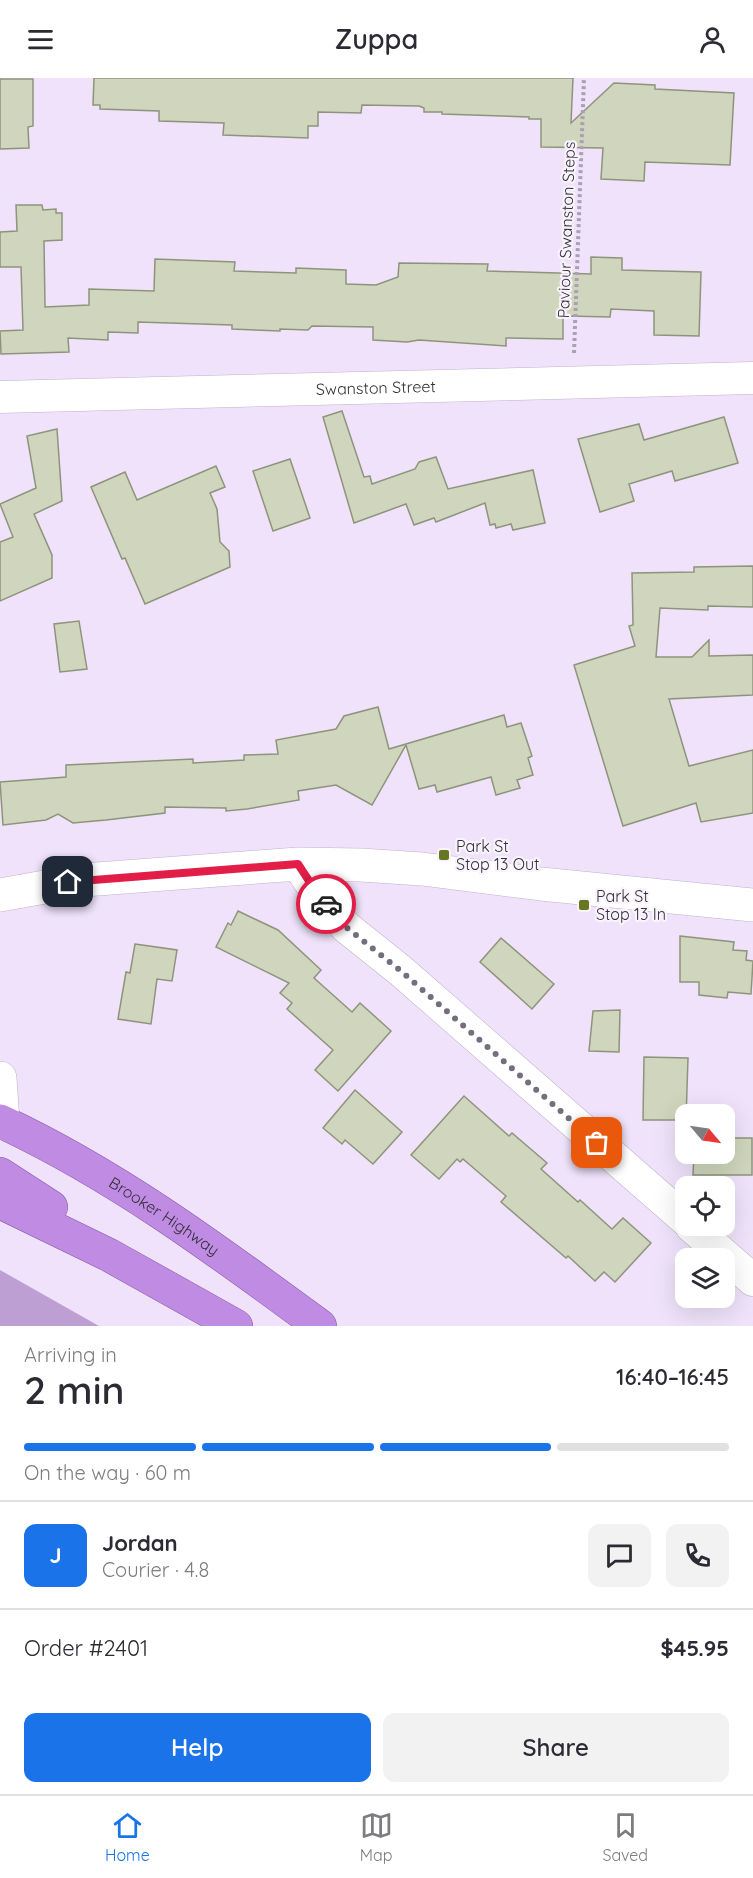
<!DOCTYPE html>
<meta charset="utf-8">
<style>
:root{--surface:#fff;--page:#f2f2f3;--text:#2b2b33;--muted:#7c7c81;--line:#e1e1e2;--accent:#1a73e8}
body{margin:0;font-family:Quicksand,sans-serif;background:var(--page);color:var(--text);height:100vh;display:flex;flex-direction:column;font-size:22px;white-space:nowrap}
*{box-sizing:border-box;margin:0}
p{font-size:20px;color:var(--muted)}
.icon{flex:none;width:33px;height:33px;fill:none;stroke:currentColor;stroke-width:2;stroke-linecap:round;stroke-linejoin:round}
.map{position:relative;height:1248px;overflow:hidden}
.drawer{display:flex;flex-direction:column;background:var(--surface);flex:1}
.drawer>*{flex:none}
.needle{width:39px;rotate:119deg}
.controls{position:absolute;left:675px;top:1026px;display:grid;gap:12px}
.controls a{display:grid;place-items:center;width:60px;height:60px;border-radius:12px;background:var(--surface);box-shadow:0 6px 24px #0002;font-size:30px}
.pin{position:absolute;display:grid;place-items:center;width:51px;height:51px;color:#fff;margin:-26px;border-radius:12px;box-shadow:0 3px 9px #0006}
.courier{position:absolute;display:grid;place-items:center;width:60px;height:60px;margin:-30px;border:4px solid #e11d48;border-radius:50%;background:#fff;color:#222;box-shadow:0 2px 8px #0007}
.headline em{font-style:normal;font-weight:600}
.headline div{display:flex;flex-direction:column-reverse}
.headline{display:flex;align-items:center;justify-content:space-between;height:102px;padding:0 24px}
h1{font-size:39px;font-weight:600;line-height:45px}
.bar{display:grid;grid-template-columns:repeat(4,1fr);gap:9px 6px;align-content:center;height:72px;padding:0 24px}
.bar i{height:8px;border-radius:4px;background:var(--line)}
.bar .current{background:var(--accent)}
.bar p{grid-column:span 4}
.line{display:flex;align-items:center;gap:15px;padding:0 24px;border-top:2px solid var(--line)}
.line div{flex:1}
.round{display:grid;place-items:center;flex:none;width:63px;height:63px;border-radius:12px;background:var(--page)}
.button{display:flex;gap:12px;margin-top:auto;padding:12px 24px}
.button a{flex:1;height:69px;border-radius:12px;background:var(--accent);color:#fff;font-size:24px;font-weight:600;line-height:69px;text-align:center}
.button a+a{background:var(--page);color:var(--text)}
header{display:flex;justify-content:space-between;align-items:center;height:78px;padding:0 24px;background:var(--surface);font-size:27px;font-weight:600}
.tab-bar{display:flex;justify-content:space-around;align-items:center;height:84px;border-top:2px solid var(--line);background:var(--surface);font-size:16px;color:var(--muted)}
.tab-bar a{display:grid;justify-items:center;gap:3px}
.tab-bar .current{color:var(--accent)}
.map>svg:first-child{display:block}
.forest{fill:#bd9fd4}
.building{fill:#d0d6bd;stroke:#8e947c;stroke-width:1.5}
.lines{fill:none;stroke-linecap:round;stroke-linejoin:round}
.minor-casing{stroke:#bfb3c9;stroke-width:33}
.tertiary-casing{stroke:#bfb3c9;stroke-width:34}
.trunk-casing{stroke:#8559a3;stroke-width:34}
.path{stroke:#aba0b3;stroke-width:4;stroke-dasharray:3 3;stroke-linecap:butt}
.minor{stroke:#fff;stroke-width:32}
.tertiary{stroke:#fff;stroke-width:33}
.trunk{stroke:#c08ce3;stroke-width:33}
.done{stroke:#756e7c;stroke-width:6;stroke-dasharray:0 10.8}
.route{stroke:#e11d48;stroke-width:8}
.poi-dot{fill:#677622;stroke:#f8f3fc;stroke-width:2}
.labels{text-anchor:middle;stroke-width:4.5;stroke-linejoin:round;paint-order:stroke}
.street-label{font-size:16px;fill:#342f38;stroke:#f8f3fc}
.poi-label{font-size:16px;fill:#342f38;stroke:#f8f3fc;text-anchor:start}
</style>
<header><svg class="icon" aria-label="menu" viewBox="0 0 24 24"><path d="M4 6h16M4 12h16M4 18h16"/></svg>Zuppa<svg class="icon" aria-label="person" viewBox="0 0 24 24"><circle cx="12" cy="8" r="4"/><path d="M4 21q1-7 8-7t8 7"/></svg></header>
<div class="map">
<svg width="753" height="1248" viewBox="0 0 753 1248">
<rect width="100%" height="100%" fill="#efe2fa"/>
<path class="forest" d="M0,1192L99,1248H0Z"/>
<g class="building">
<path d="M94,0H573L571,45L614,5L655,7V11L734,15L730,87L645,84L644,103L601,101L603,70L541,69V41H529V39L442,36V34H424V30L419,28L362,27L361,35L318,34V48H308V60L223,57L224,45L159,43V33L100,31V27H93Z"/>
<path d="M0,1H33V48L28,49L29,70L0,71Z"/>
<path d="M16,127H42L43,132L56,131V135H62V162L44,163L45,229L89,227V211L154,213L155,181L235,184L234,193L296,195V190L346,192V206L376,207L398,199L399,185L488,186L487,193L591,196V179L622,180V192L701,194L699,258L654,257V233L611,231L610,239L569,238V240H563V261L506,260V268L419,262L407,264L373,262V249L312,248L308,252L280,251V253L232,251V247L138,244V255L108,254V262L68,260L69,274L1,276L0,253L23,252L21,189H0V154L17,153Z"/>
<path d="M342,333L364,399L370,398L372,406L415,391L419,384L436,379L448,411L533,392L545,445L513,452L511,446L496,450L495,446L490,447L485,425L436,444L434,440L414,447L406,426L354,445L323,339Z"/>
<path d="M724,339L738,385L675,403L672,393L629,406L634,423L600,434L578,361L639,346L644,362Z"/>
<path d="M57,351L62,423L34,436L52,477V500L0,523V464L13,459L0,426L36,410L27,358Z"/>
<path d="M290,381L310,440L273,453L253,393Z"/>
<path d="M216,388L225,409L210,415L217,431L220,464L229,473L230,489L145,526L125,480L122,481L91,409L125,394L137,422Z"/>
<path d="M753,488V529L708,528V532L660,530L656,579H692L709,562V578L753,577V617L669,621L689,688L753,672V735L701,744L696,725L623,748L574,587L635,568L629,548L633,547L632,495L694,494V489Z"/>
<path d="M79,543L87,591L60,594L54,546Z"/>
<path d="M378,629L389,671L504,637L507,649L521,645L532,678L528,680L533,697L517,702L520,710L496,717L491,699L437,714L435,707L419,711L406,667L372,727L336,707L298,713L299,722L247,731L226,733V730L165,729V735L106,742L73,745L58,736L46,742L3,747L0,704L66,699V687L193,681V685L244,682V677L278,676L276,662L336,651L344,638Z"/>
<path d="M238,833L278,852L321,892L314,900L352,934L360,925L391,953L338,1013L315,992L333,972L287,931L292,925L280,915L289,905L216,869L228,845L231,847Z"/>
<path d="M680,858L734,864L733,872L747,873L746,882L753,883L751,916L728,914L727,920L699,917V904H680Z"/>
<path d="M501,860L554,906L532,931L480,884Z"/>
<path d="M135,866L177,872L172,903L157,901L151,946L118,941L126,894L130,895Z"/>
<path d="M620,932L619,974L589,973L593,933Z"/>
<path d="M644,979L688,980L686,1042H643Z"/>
<path d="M355,1012L402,1054L373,1086L345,1062L342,1066L323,1050Z"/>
<path d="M464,1018L509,1058L512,1055L547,1085L541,1091L578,1124L580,1122L612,1151L623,1140L651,1165L615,1204L604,1194L595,1203L568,1178L566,1180L501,1124L506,1118L463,1081L460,1084L457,1081L439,1101L411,1077Z"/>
<path d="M724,1060H752V1097H693L694,1076H724Z"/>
</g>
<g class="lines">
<defs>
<g id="minor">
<path id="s1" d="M0,319L753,300"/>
<path d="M298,786L315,812L346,849L401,893L686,1142"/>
<path d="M691,1148L753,1202"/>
</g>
<g id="tertiary">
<path d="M0,817L84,802L298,786L361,787L422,791L541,806L753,827"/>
<path d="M0,1000L3,1045"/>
</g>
<g id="trunk">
<path id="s2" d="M0,1043C116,1097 218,1173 320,1248"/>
<path d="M0,1096L51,1129"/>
<path d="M0,1124L109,1177L236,1248"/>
</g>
</defs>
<use href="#minor" class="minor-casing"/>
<use href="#tertiary" class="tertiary-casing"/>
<use href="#trunk" class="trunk-casing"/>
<path class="path" d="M574,275L584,0"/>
<use href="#minor" class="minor"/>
<use href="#tertiary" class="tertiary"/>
<use href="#trunk" class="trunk"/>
</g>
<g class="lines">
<path class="done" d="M326,826L346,849L401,893L597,1065"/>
<path class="route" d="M68,804L298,786L315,812L326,826"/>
</g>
<g class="poi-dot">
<rect x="438" y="771" width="12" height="12" rx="3"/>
<rect x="578" y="821" width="12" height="12" rx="3"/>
</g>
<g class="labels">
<g class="street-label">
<text transform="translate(566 152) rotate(-88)" y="6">Paviour Swanston Steps</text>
<text dy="6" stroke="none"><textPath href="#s1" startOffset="376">Swanston Street</textPath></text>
<text dy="6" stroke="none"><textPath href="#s2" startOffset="190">Brooker Highway</textPath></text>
</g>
<g class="poi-label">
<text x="456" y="774">Park St<tspan x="456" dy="18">Stop 13 Out</tspan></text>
<text x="596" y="824">Park St<tspan x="596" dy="18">Stop 13 In</tspan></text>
</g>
</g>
</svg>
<div class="controls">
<a><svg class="needle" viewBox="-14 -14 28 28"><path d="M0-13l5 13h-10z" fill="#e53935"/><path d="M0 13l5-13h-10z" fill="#7c7c81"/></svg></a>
<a><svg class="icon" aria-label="locate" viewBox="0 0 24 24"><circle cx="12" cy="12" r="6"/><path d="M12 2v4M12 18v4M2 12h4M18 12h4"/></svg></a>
<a><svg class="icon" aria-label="layers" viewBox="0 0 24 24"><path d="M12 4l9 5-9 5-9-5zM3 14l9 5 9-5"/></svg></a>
</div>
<div class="pin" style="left:597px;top:1065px;background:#ea580c"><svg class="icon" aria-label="bag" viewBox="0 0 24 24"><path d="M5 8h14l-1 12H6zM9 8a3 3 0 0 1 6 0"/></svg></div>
<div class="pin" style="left:68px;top:804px;background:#1f2937"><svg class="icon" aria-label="home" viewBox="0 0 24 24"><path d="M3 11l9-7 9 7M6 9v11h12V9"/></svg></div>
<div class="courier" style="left:326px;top:826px"><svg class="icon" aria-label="car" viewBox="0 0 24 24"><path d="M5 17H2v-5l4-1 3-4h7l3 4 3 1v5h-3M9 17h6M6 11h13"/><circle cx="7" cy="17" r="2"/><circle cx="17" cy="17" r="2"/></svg></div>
</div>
<section class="drawer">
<div class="headline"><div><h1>2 min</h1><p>Arriving in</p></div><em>16:40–16:45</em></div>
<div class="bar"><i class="current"></i><i class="current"></i><i class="current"></i><i></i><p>On the way · 60 m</p></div>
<div class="line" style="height:108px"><b class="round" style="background:var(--accent);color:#fff">J</b><div><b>Jordan</b><p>Courier · 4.8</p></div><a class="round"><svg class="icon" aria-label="chat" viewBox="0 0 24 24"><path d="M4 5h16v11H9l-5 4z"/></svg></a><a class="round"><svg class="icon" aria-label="phone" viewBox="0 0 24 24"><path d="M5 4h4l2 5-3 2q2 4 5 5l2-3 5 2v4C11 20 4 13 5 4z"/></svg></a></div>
<div class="line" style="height:78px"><div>Order #2401</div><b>$45.95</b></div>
<div class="button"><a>Help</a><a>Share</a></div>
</section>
<nav class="tab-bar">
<a class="current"><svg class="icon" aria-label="home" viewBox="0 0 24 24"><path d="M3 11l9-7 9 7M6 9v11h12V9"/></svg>Home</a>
<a><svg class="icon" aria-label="map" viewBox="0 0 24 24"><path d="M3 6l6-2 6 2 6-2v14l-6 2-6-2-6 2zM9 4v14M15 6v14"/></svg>Map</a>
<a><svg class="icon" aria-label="saved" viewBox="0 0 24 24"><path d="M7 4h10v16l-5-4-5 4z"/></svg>Saved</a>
</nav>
